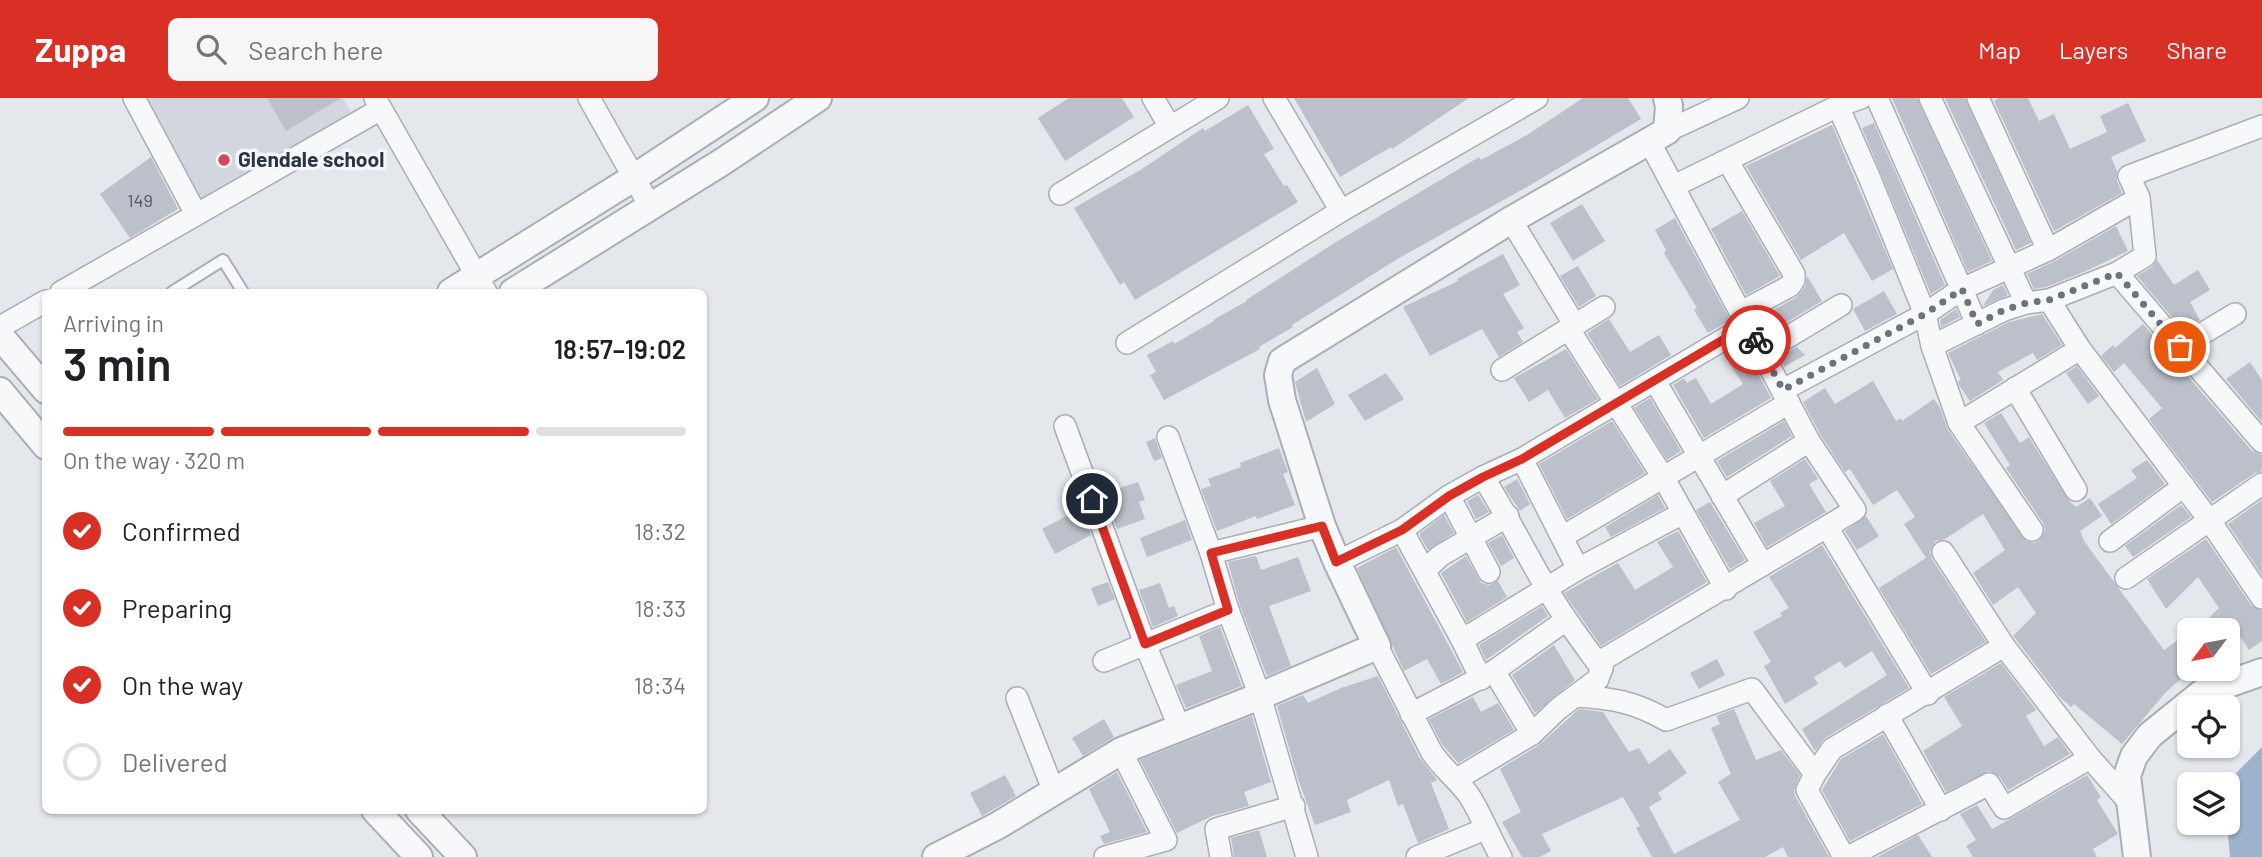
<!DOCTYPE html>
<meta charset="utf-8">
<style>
:root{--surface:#fff;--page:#f6f6f6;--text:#202124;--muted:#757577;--line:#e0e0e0;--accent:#d93025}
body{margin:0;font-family:Barlow,sans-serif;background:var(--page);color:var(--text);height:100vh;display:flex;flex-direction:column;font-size:26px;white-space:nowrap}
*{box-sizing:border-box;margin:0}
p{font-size:23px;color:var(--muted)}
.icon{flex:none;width:38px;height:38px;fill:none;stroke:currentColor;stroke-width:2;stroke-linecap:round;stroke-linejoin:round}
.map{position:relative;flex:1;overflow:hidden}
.drawer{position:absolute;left:42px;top:191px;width:665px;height:525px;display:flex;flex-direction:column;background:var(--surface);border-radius:10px;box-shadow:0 2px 5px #0004}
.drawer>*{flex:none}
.needle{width:46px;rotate:238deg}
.fabs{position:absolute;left:2177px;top:520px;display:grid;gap:14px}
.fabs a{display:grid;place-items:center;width:63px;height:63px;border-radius:10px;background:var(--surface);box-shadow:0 2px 5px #0004;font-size:35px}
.pin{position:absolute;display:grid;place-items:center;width:60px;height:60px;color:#fff;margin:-30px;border:4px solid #fff;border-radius:50%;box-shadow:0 2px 7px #0007}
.courier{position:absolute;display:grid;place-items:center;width:70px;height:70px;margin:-35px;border:5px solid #d93025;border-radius:50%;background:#fff;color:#222;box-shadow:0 2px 9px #0007}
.head em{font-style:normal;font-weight:600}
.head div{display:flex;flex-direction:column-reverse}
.head{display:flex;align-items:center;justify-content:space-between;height:119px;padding:0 21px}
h1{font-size:46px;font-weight:600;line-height:52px}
.bar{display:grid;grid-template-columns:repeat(4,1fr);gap:10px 7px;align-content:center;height:84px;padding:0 21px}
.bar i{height:9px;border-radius:5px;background:var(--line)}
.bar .on{background:var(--accent)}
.bar p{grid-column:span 4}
ol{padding:0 21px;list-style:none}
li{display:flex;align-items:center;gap:21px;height:77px}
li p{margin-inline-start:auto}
li .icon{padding:7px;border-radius:50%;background:var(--accent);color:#fff;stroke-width:4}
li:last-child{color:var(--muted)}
li i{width:38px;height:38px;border:4px solid var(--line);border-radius:50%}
header{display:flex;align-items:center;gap:42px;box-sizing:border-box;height:98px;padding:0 35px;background:var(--accent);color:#fff}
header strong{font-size:33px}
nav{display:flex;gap:38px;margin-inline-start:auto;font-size:24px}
.search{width:490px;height:63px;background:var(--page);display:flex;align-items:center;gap:18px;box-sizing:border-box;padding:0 24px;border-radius:10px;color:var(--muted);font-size:26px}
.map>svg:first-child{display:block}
.built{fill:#d2d6de}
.water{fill:#9fb4cc}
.building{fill:#bbc0ca}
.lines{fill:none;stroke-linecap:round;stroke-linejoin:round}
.service-casing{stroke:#a9aeb7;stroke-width:14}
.minor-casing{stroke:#a9aeb7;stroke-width:24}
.tertiary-casing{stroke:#a9aeb7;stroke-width:30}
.service{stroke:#f7f8fa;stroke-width:10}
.minor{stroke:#f7f8fa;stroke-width:21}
.tertiary{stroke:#f7f8fa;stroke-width:26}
.done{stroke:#6c737f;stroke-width:7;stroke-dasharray:0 12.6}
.route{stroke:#d93025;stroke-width:9}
.poi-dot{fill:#d1495b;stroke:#f4f6f9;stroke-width:2.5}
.labels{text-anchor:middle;stroke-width:7;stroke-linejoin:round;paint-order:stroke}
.number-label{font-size:18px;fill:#4f5766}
.poi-label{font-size:21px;font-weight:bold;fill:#2b3445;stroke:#f4f6f9;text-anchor:start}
</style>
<header>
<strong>Zuppa</strong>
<div class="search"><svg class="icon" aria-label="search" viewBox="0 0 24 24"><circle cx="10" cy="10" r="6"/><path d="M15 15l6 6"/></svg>Search here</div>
<nav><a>Map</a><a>Layers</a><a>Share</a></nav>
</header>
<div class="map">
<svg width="2262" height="759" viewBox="0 0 2262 759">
<rect width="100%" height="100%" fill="#e4e7ec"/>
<path class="built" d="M136,0H343L353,18L199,107Z"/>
<path class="water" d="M2262,649V759H2230L2227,725L2228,686H2225Z"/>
<g class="building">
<path d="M267,0H341L286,33Z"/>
<path d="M1069,0H1122L1134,19L1065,63L1038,20Z"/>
<path d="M1294,0H1469L1392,51L1391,49L1340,79Z"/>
<path d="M1583,0H1628L1641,21L1527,89L1399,160L1292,227L1293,229L1259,249L1260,251L1164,302L1150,277L1156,274L1147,257L1173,243L1174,246L1214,223L1213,222L1247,203L1246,202L1336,144L1479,59L1481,62L1527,37Z"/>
<path d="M1892,0H1917L1992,163L1968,174Z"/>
<path d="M1945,0H1965L2031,145L2016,152Z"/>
<path d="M1999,0H2028L2039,23L2054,16L2070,51L2107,34L2100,18L2128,5L2146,43L2111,59L2117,73V83L2122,95L2054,133L1994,3Z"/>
<path d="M1248,7L1274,51L1264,56L1284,88L1287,87L1298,104L1135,202L1124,184L1120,187L1074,110L1142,71L1203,30L1205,33Z"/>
<path d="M1874,25L1945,187L1931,196L1862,30Z"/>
<path d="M1832,27L1893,171L1872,183L1844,135L1801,162L1746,68Z"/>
<path d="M151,59L178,111L130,140L100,96Z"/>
<path d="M1582,106L1605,143L1573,163L1550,125Z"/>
<path d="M1742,113L1780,178L1746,197L1711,131Z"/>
<path d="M1675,120L1730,222L1708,235L1694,212L1697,210L1664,155L1666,152L1655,132Z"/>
<path d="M2116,128L2128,153L2086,173L2046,189L2034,191L2027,176L2055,163Z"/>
<path d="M1503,156L1520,187L1503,196L1524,230L1517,234L1523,244L1499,259L1482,231L1430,258L1403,209L1458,183L1457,181Z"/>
<path d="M2157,162L2174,187L2198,172L2210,192L2190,204L2200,222L2183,232L2137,178L2152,169Z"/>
<path d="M1578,168L1596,198L1579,209L1560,178Z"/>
<path d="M1807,178L1822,203L1767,236L1759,220L1797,199L1805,189Z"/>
<path d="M2003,187L2008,197L1983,208L1993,192Z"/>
<path d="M1884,193L1897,216L1865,233L1853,211Z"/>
<path d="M1956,211L1960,219L1941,229L1940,222Z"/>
<path d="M2042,216L2062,247L2037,262L2033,255L1998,274L2003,282L1970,303L1959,287L1958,283L1961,282L1948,255L2009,224Z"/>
<path d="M1609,221L1630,254L1659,237L1671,257L1620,288L1587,235Z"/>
<path d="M2143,226L2252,353L2262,357V373L2255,375L2212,404L2149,321L2162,310L2124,265L2114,274L2101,258L2113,247L2115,250Z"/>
<path d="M1742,246L1771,300L1704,340L1673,287L1684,280L1687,285L1696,280L1711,306L1743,286L1724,257Z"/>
<path d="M1797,249L1805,257L1784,269L1779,259Z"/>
<path d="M1566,251L1598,301L1565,320L1548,292L1529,304L1514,280Z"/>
<path d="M2250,264L2262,282V324L2226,281Z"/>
<path d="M2077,268L2099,298L2088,306L2066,275Z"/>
<path d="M1317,270L1335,306L1306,324L1295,284Z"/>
<path d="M1386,275L1404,301L1365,323L1348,297Z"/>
<path d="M1873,283L1896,323L1901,320L1902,323L1934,301L1940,310L1948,332L2026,443L2034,445L2040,442L2045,432L2043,425L2006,370L2010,367L1984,325L2001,315L2020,345L2029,339L2069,403L2076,409L2090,400L2102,418L2080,433L2084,443L2164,552L2178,542L2189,553V570H2193L2166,594L2122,646L2074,606L2071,609L2059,598L2015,540L2013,538L2036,515L2018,489L1993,507L1973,475L2005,452L1983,416L1945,441L1935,443L1930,454L1932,461L1986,544L1931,576L1879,490L1926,460L1904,426L1915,419L1897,392L1873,407L1850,371L1845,374L1820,336L1803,304L1825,290L1835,306Z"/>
<path d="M1650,300L1681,353L1667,362L1634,310Z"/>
<path d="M1612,323L1645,375L1567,421L1539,366Z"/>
<path d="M1784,323L1792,338L1727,379L1717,363Z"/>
<path d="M1155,340L1162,360L1154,363L1146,344Z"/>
<path d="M1279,350L1288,374L1283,376L1295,407L1257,421L1256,418L1217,433L1201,391L1211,388L1208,381L1241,369L1240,365Z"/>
<path d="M1805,361L1818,381L1809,386L1826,414L1767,449L1754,425L1785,408L1770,383Z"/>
<path d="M2147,362L2165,386L2111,426L2098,406L2137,380L2131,372Z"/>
<path d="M1517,381L1530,406L1520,413L1504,389Z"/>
<path d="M1138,384L1145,402L1139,404L1145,421L1117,431L1104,395Z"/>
<path d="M1478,397L1489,414L1476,421L1467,403Z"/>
<path d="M1658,397L1665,410L1611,439L1605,429Z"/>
<path d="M2262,402V477L2228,426Z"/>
<path d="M1710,404L1745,462L1730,471L1696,412Z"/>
<path d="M2181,407L2191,419L2133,459L2125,448Z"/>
<path d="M1081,410L1091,437L1055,456L1042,431Z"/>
<path d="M1444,417L1454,435L1428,452L1419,436Z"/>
<path d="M1866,418L1879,438L1857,452L1845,433Z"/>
<path d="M1185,422L1192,442L1147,459L1140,440Z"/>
<path d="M1678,433L1707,484L1601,548L1564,495L1618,465L1635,492L1673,469L1657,444Z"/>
<path d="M1502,437L1514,460L1501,468L1488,445Z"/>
<path d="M2206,441L2251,507L2262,513V543L2249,552L2233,528L2229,532H2197L2219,510L2198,479L2166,511L2147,481Z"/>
<path d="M1822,447L1909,590L1825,640L1815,653L1802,631L1887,577L1872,553L1845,570L1840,563L1814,579L1818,586L1785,606L1764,568L1771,564L1753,534L1782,518L1780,515L1789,510L1769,479Z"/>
<path d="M1396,449L1463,574L1441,586L1427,561L1404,573L1357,470Z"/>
<path d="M1256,458L1261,472L1298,459L1311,493L1269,508L1291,568L1267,578L1240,508L1228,464Z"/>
<path d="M1466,458L1481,485L1489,487L1498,483L1507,499L1467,524L1441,475Z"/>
<path d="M1108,484L1115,501L1098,508L1091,490Z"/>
<path d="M1160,485L1169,510L1174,508L1178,518L1153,529L1139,492Z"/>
<path d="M1542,508L1548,518L1486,562L1479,547Z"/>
<path d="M1220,529L1242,588L1186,610L1176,587L1212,573L1199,538Z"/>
<path d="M1554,547L1575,582L1535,615L1512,577Z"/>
<path d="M1717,561L1725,577L1699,591L1690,575Z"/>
<path d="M2001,565L2036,612L2026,618L2044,648L2058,639L2070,656L2008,692L2000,679L1989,673L1946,694L1923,653L1962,628L1944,599Z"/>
<path d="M1378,578L1419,659L1437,682L1431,685L1449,731L1418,745L1403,706L1398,708L1389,682L1347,702L1351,714L1315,727L1298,681L1277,608L1303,597L1308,605L1341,590Z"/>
<path d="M1473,599L1481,614L1498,605L1514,632L1458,665L1442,646L1429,621Z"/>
<path d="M1579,611L1603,614L1629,654L1639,650L1649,666L1670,651L1687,675L1658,695L1662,701L1649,709L1674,756L1740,722L1718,684L1731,676L1711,630L1720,626L1716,618L1734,611L1756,662L1781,652L1800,677L1794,692L1795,698L1829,759H1788L1783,749L1765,759H1652L1636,730L1640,728L1623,699L1542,736L1551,753L1540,759H1522L1502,724L1521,714L1500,671L1539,647Z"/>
<path d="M1252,618L1271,684L1244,694L1249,708L1212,718L1177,735L1140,662Z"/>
<path d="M1104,621L1114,639L1083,658L1072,640Z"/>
<path d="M1883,636L1922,706L1850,743L1822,692L1841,661Z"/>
<path d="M1117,674L1147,734L1104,746L1100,738L1110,734L1089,691Z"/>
<path d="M1005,677L1016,698L982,718L970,695Z"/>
<path d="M2087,677L2101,699L2097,702L2118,736L2093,751L2097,759H1973L1966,748L1976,742L1960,716L1977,707L1992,731Z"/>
<path d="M1259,732L1267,759H1234L1231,740Z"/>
<path d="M1918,737L1932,759H1877Z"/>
</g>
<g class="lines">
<defs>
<path id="service" d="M172,194L223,162L243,194"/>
<g id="minor">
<path d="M134,0L196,116"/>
<path d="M375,0L486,194"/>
<path d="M589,0L650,108"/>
<path d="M1153,0L1170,29"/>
<path d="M1274,0L1341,113"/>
<path d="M1877,0L1977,226"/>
<path d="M1930,0L2026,205"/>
<path d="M1978,0L2048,152"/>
<path d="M1838,8L1870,81L1925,216L1932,248L1959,325L2032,432"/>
<path d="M1667,33L1738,0"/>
<path d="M1727,62L1794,176V182L1790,188L1741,214"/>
<path d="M1674,88L1838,8L1861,0"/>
<path d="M1060,96L1218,0"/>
<path d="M1511,122L1574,226"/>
<path d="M2117,175L2262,344"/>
<path d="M61,194L381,11"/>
<path d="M2049,202L2080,251L2210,423L2262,500"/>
<path d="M0,229L46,203"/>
<path d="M1568,230L1663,379L1726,491"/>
<path d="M1127,245L1341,113L1537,0"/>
<path d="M1932,248L2004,212L2026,205L2049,202L2117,175L2145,158L2139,100L2129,78L2262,28"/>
<path d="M2180,249L2235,216"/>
<path d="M1763,254L1841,207"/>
<path d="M1502,272L1604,209"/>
<path d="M1655,283L1763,467"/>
<path d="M2015,290L2076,392"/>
<path d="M1783,292L1925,216L1962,191L2048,152L2139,100"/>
<path d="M1959,325L2080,251"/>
<path d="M1065,328L1145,546L1180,631"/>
<path d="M1522,361L1578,471"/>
<path d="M1483,379C1506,415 1525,454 1547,491C1563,519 1583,545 1602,571"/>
<path d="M1449,398L1489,474"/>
<path d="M1722,398L1809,343"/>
<path d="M1827,429L1928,596"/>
<path d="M1402,432L1462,542L1481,581"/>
<path d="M1562,439L1789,305"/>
<path d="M2110,443L2184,388"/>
<path d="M1943,454L2004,548L2090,660L2129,704"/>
<path d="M1211,455L1322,428"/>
<path d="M1337,464L1402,432L1449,398L1483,379L1522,361L1748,227"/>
<path d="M1425,472L1440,458L1508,418"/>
<path d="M2126,480L2262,386"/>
<path d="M1228,512L1260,598L1307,759"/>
<path d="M1462,542L1578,471L1683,415"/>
<path d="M1377,548L1431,653C1442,671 1459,682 1470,699C1482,718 1490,740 1501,759"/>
<path d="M1104,563L1228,512L1211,455L1168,339"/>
<path d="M1494,573L1532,636"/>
<path d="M1576,598C1612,600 1635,604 1666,622L1752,591L1815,676"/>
<path d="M1017,600L1054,694"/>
<path d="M1411,616L1494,573L1566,522"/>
<path d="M1887,617L1941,712"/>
<path d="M1457,681L1532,636L1558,611L1598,581L1604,561L1855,412L1809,343L1649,43"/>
<path d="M1105,759L1166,742L1121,653"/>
<path d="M1221,759L1216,731L1294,708"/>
<path d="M1417,759L1485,731"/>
<path d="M1844,759L1807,692L1815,676L1832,651L2004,548"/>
<path d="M1848,759L1989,686L2004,710L2090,660"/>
</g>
<g id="tertiary">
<path d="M451,194L635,79L755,0"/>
<path d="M513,194L722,64L818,0"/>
<path d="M0,238L46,292"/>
<path d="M0,293L46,348"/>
<path d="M375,712L419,759"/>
<path d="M419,712L463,759"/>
<path d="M936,759L997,728L1121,653L1260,598L1377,548L1337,464L1322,428L1282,302L1278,277L1282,263L1511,122L1667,33L1669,8L1667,0"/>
<path d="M2137,759L2127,678L2134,658L2150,637L2202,595L2262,574"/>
</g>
</defs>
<use href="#service" class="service-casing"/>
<use href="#minor" class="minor-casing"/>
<use href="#tertiary" class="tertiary-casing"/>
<use href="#service" class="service"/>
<use href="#minor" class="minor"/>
<use href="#tertiary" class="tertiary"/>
</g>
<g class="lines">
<path class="done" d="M1756,242L1783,292L1925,216L1962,191L1977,226L2004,212L2026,205L2049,202L2117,175L2180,249"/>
<path class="route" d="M1092,401L1145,546L1228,512L1211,455L1322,428L1336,464L1402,432L1449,398L1483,379L1522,361L1748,227L1756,242"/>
</g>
<circle class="poi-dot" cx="224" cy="62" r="7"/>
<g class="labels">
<g class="number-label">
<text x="140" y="109">149</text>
</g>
<g class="poi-label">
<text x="238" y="69">Glendale school</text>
</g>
</g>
</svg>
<div class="fabs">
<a><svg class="needle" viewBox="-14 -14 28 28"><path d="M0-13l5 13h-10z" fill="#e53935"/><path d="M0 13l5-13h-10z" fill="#757577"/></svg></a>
<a><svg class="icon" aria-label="locate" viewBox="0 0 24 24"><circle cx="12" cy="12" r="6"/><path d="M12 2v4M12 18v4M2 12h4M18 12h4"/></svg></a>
<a><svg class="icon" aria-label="layers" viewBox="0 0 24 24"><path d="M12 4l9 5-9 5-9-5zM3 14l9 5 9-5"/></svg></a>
</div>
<div class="pin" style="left:2180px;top:249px;background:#ea580c"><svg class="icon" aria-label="bag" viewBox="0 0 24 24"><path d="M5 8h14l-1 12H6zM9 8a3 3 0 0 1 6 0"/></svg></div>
<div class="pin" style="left:1092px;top:401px;background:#1f2937"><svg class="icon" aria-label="home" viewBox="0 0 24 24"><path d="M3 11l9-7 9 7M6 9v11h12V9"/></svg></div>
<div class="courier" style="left:1756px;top:242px"><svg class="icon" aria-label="bike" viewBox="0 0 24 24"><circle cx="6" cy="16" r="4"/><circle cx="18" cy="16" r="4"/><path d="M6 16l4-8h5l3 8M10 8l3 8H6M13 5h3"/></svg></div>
<section class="drawer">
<div class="head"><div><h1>3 min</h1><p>Arriving in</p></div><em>18:57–19:02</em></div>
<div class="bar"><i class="on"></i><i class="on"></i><i class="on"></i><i></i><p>On the way · 320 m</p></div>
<ol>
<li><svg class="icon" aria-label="check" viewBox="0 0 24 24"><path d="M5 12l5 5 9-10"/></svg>Confirmed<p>18:32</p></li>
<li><svg class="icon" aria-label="check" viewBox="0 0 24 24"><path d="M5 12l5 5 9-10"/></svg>Preparing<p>18:33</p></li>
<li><svg class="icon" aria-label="check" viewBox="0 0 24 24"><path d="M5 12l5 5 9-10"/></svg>On the way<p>18:34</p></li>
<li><i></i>Delivered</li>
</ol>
</section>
</div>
